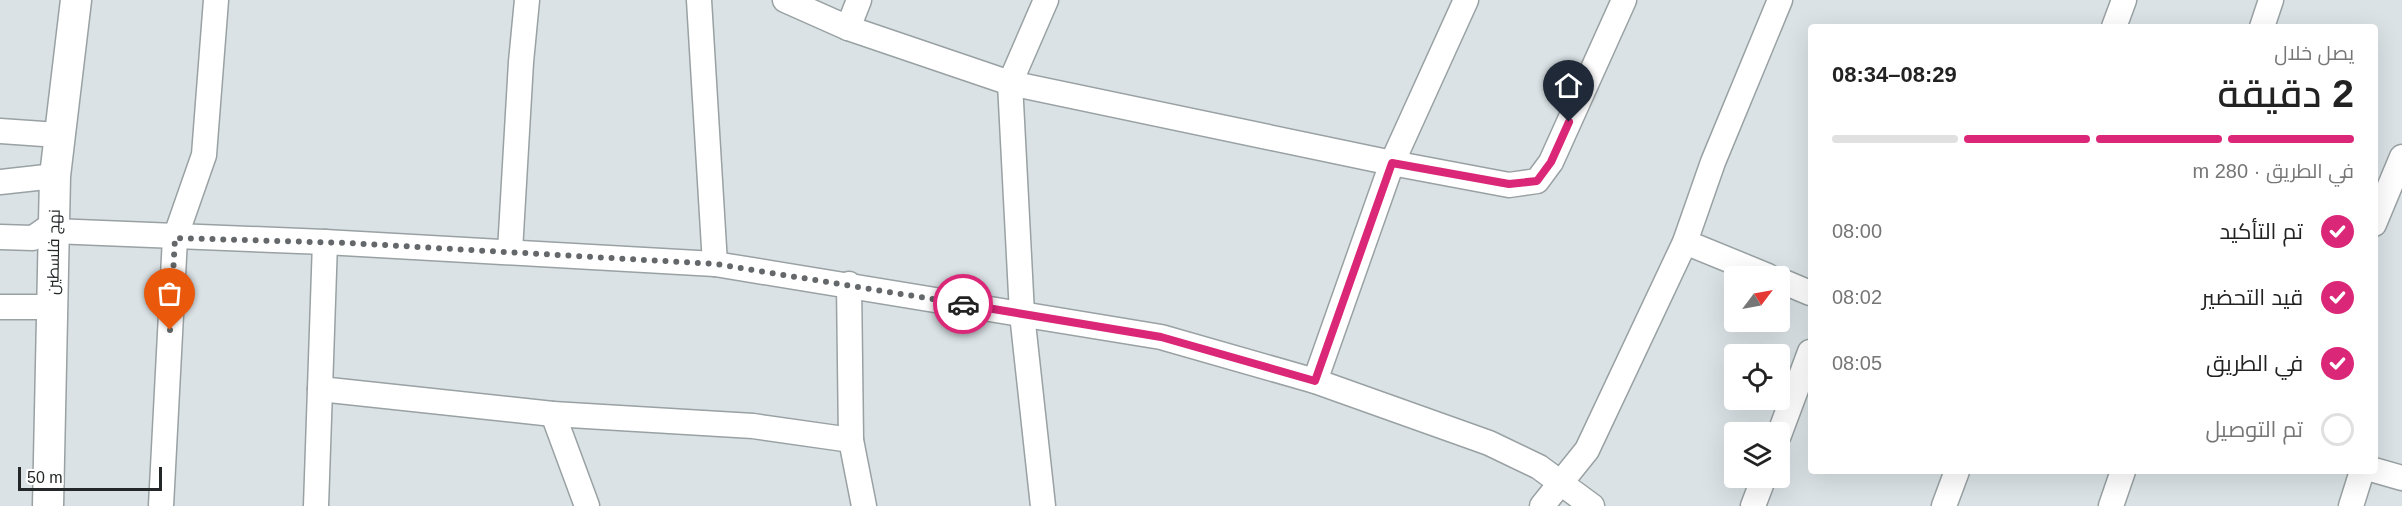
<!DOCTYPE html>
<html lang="ar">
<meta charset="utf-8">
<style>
:root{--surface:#fff;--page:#f6f6f6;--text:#222;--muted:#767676;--line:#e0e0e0;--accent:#db2777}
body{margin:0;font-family:Helvetica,Cairo,sans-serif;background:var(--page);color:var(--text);direction:rtl;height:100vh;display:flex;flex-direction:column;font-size:22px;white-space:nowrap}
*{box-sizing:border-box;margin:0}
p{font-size:20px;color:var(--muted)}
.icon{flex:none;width:33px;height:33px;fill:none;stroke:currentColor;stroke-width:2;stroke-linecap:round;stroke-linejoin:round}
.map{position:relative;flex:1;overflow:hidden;direction:ltr}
.panel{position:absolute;left:1808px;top:24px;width:570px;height:450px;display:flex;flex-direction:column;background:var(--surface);border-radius:6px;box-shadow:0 6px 24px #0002;direction:rtl}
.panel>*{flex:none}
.needle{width:39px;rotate:58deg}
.controls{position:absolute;left:1724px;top:266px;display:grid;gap:12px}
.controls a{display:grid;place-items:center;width:66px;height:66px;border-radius:6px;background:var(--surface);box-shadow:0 6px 24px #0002;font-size:30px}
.scale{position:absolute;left:18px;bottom:15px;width:144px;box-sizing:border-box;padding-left:6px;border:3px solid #242728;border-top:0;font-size:16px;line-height:21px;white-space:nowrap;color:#242728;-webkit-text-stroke:4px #fff;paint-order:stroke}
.pin{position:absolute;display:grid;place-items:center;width:51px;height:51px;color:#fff;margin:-62px -26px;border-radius:50% 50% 50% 0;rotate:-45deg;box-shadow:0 0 6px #0007}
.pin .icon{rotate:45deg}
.courier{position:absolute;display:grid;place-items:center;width:60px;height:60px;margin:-30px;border:4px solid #db2777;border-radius:50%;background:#fff;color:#222;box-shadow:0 2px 8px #0007}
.head em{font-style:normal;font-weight:600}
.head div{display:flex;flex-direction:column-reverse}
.head{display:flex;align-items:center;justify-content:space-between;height:102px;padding:0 24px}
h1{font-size:39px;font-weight:600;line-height:45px}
.bar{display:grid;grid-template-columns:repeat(4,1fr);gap:9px 6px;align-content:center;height:72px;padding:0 24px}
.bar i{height:8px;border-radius:4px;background:var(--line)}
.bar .active{background:var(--accent)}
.bar p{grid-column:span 4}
ol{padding:0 24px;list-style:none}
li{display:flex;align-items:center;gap:18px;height:66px}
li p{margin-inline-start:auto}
li .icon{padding:6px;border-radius:50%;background:var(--accent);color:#fff;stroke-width:4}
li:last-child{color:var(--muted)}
li i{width:33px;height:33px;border:3px solid var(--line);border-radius:50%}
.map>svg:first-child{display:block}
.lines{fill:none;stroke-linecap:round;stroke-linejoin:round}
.minor-casing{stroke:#99a1a3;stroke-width:27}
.major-casing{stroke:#99a1a3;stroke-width:33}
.minor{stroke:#fff;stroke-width:24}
.major{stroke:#fff;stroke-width:30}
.done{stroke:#64686a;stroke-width:6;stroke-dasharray:0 10.8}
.route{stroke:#db2777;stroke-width:8}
.labels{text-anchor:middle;stroke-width:5;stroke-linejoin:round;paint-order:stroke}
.street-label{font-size:16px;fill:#242728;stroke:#fff}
</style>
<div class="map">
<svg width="2402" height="506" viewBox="0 0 2402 506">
<rect width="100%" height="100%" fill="#dae2e5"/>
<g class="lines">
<defs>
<g id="minor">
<path d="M699,0L715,264"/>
<path d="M785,0L848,28L1010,83L1392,163L1509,185L1537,181L1551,162L1624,0"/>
<path d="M2114,27L2124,0"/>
<path d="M2262,27L2271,0"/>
<path d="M848,28L859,0"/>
<path d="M0,131L58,135"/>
<path d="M0,182L55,176"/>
<path d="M2374,224L2402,157"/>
<path d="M53,231L325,242L715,264L1161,337L1315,381L1489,443L1539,467L1592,506"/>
<path d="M0,237L33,238L53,224"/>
<path d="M1685,242L1768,276"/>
<path d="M510,251L521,62L527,0"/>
<path d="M1779,280L1810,293"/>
<path d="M849,284L851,440L864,506"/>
<path d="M0,307H52"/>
<path d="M1315,381L1392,163L1466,0"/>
<path d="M320,389L553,414L753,426L851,440"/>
<path d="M553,414L587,506"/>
<path d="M1779,435L1810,352"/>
<path d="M2374,470L2402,478"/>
<path d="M161,506L175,238L204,155L216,0"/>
<path d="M316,506L325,242"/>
<path d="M1043,506L1022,314L1010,83L1046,0"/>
<path d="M1542,506L1587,450L1685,242L1713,162L1780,0"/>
<path d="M1753,506L1764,477"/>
<path d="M1944,506L1957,471"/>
<path d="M2111,506L2123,471"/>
<path d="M2351,506L2362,471"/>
</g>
<path id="major" d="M48,506L55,176L76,0"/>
</defs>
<use href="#minor" class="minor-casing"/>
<use href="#major" class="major-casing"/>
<use href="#minor" class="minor"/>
<use href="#major" class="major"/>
</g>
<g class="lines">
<path class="done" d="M170,330L175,238L348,243L716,264L963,304"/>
<path class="route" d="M963,304L1161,337L1315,381L1392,163L1509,184L1537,181L1551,162L1569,122"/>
</g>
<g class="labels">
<g class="street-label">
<text transform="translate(53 252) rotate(-89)" y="6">نهج فلسطين</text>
</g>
</g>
</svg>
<div class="controls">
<a><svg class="needle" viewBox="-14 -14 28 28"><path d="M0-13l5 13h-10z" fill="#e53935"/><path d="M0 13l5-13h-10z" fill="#767676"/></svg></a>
<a><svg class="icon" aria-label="locate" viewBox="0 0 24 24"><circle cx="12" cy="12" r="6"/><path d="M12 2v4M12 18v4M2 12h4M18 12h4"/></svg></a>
<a><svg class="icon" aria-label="layers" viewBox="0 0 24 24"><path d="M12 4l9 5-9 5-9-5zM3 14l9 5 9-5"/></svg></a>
</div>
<div class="scale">50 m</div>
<div class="pin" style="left:170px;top:330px;background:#ea580c"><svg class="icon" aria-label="bag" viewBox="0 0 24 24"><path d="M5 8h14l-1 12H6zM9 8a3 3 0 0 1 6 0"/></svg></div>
<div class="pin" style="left:1569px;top:122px;background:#1f2937"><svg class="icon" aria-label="home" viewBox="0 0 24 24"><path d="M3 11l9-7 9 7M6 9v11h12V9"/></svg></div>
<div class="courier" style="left:963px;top:304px"><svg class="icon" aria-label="car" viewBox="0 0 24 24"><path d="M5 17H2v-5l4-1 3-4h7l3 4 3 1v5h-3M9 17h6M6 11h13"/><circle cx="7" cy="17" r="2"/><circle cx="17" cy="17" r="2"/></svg></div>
<section class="panel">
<div class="head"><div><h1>2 دقيقة</h1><p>يصل خلال</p></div><em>08:29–08:34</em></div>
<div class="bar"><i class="active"></i><i class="active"></i><i class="active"></i><i></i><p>في الطريق · 280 m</p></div>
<ol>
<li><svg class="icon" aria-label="check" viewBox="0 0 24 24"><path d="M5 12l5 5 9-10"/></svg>تم التأكيد<p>08:00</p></li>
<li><svg class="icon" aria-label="check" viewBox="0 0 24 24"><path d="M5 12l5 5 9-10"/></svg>قيد التحضير<p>08:02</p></li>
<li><svg class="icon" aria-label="check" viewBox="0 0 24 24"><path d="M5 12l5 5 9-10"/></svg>في الطريق<p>08:05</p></li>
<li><i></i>تم التوصيل</li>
</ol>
</section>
</div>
